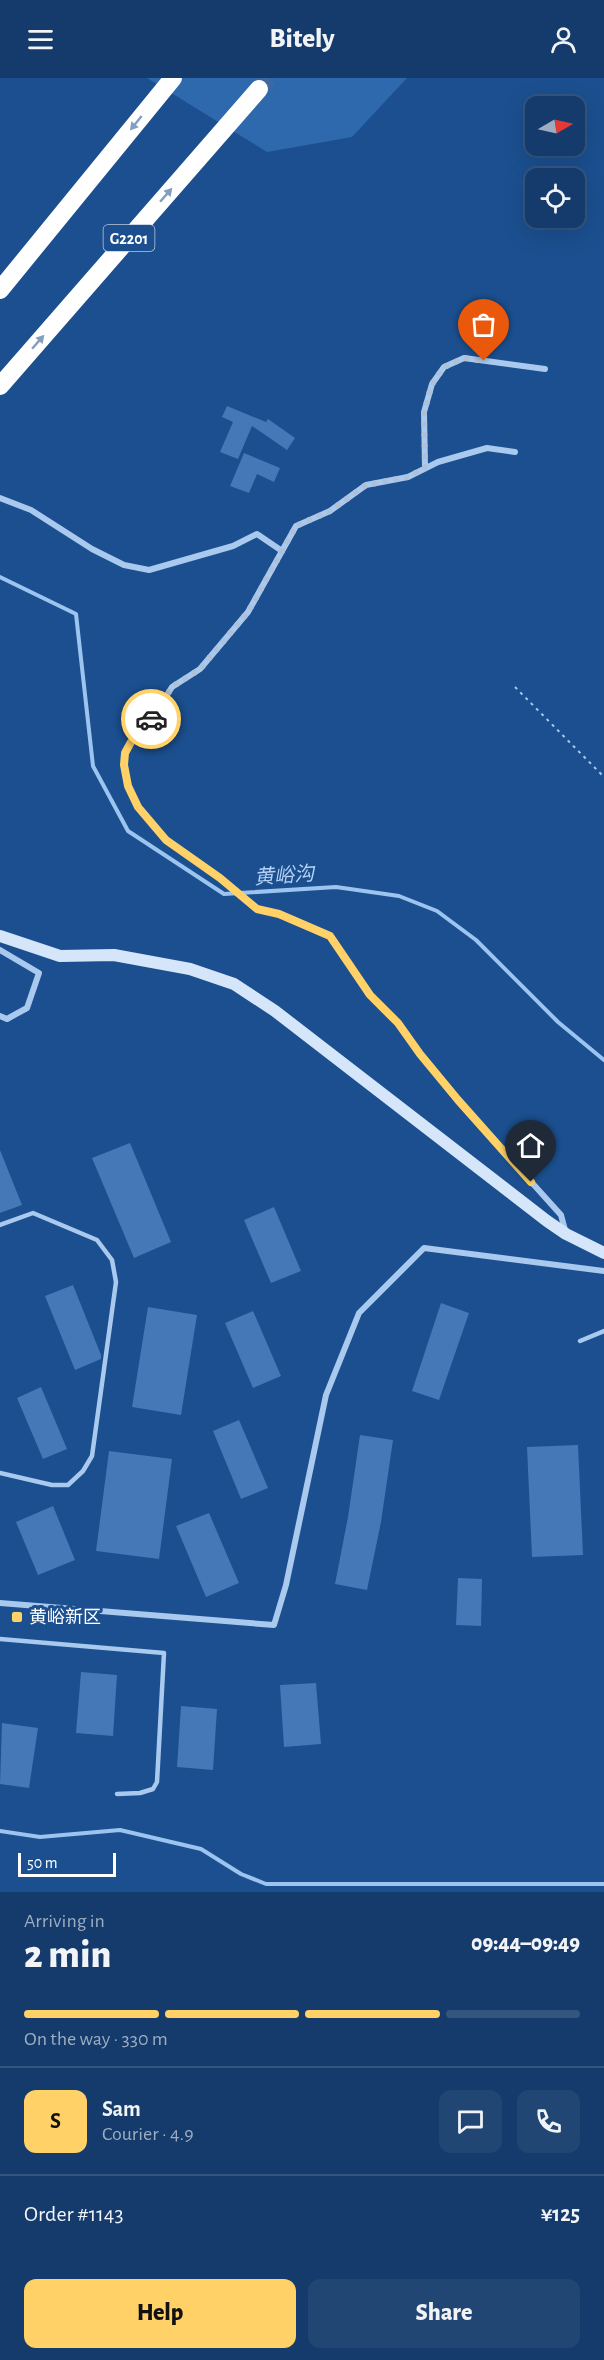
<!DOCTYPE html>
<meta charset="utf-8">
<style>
:root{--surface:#143b6b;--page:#214673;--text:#f1f3f6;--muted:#9dadc1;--line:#33557e;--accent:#ffd166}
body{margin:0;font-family:"Alegreya Sans","Noto Sans SC",sans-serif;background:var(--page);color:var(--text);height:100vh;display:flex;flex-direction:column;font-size:22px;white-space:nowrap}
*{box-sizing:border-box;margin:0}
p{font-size:20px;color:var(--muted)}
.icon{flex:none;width:33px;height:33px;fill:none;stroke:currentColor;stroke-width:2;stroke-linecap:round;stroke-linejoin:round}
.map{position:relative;height:1814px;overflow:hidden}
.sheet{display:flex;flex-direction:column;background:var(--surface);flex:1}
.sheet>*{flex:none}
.needle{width:39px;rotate:81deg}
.controls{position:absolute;left:525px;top:18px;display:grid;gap:12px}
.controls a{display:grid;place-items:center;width:60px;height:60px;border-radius:12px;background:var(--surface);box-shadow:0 6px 24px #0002,0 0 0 2px var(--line);font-size:30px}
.scale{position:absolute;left:18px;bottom:15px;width:98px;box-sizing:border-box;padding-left:6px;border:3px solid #fff;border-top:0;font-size:16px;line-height:21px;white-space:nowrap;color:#fff;-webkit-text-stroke:4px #1b4f8f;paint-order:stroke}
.pin{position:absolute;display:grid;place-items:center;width:51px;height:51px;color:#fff;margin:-62px -26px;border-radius:50% 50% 50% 0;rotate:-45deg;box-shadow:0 0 6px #0007}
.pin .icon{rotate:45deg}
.courier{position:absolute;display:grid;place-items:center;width:60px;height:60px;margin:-30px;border:4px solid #ffd166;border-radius:50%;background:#fff;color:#222;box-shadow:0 2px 8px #0007}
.overview em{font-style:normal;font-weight:800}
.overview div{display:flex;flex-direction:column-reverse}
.overview{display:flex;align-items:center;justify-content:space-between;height:102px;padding:0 24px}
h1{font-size:39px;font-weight:800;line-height:45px}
.bar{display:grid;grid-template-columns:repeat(4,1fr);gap:9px 6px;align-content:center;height:72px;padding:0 24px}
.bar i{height:8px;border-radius:4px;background:var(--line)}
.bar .active{background:var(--accent)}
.bar p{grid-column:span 4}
.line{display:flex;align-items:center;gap:15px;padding:0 24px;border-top:2px solid var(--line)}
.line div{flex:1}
.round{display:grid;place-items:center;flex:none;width:63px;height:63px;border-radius:12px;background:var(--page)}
.cta{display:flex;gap:12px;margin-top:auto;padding:12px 24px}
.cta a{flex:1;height:69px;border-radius:12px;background:var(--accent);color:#111;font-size:24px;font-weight:800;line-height:69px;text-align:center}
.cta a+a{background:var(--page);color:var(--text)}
header{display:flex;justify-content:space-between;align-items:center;height:78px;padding:0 24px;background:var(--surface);font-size:27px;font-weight:800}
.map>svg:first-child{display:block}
.green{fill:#2e69ad}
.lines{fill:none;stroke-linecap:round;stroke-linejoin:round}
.stream{stroke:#9cc4f0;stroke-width:4}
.building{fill:#4478b7}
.highway-tunnel{stroke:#3d69a0;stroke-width:18;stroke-dasharray:18 9;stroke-linecap:butt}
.path{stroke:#a9c9ee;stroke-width:2;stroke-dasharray:3 4.5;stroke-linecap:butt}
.lane{stroke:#a9c9ee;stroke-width:4.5}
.street{stroke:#a9c9ee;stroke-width:6}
.secondary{stroke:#d6e6fa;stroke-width:12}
.highway{stroke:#fff;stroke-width:18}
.oneway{fill:#829ec1}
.done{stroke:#afc1d8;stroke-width:6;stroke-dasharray:0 10.8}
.route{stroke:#ffd166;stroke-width:8}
.poi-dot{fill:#ffd166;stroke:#1b4f8f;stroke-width:2}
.labels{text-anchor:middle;stroke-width:6;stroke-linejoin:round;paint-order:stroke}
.shield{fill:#1b4f8f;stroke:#bbcadd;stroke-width:1.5}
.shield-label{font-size:16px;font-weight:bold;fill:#fff}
.poi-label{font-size:18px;fill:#fff;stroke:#1b4f8f;text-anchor:start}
.water-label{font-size:20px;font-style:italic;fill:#b5d3f5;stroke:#1b4f8f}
</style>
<header><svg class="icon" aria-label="menu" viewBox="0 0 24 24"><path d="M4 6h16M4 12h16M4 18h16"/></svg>Bitely<svg class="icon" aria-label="person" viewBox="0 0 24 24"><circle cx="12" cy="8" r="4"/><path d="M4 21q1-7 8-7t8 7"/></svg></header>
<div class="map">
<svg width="604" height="1814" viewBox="0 0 604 1814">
<rect width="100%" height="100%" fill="#1b4f8f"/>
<path class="green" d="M147,0H407L352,59L267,74Z"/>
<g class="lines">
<g class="stream">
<path d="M0,499L76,536L93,688L128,753L224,816L336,809L399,818L437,833L476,862L558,944L604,982"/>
<path d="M0,1753L40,1759L120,1752L201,1771L241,1796L266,1806H604"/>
</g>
</g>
<g class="building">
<path d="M227,328L266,344L268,341L295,360L287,372L252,348L238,381L220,374L233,344L222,339Z"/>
<path d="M244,375L280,390L274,404L257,396L249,415L230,408Z"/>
<path d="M130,1065L171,1164L134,1180L92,1080Z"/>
<path d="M0,1072L22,1127L0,1135Z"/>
<path d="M274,1129L301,1193L271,1205L244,1142Z"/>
<path d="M73,1207L101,1277V1281L75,1292L45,1218Z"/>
<path d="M441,1225L469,1235L439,1322L412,1313Z"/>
<path d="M148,1229L197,1237L181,1337L132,1329Z"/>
<path d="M253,1233L281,1298L253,1310L225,1245Z"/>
<path d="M41,1309L67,1371L43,1381L17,1320Z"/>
<path d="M239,1342L268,1410L241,1421L213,1353Z"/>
<path d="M360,1357L393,1362L381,1444L367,1512L335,1506L348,1439Z"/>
<path d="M578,1367L583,1477L532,1479L527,1369Z"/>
<path d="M109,1373L172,1381L159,1481L96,1473Z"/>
<path d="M53,1428L75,1482L38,1497L16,1444Z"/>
<path d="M209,1435L239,1505L206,1519L176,1448Z"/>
<path d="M458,1500L482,1501L481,1548L456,1547Z"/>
<path d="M81,1594L117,1597L113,1658L76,1655Z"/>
<path d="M316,1605L321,1666L284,1669L280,1607Z"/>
<path d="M181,1628L217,1631L213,1692L177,1689Z"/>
<path d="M2,1645L38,1650L29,1710L0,1706Z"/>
</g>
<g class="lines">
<path class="highway-tunnel" d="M259,11L268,0"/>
<path class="path" d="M515,609L604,699"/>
<g class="lane">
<path d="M0,1147L33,1135L97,1162L112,1182L116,1204L92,1378L83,1393L68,1407H52L0,1395"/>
<path d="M580,1263L604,1253"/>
<path d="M0,1561L164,1575L157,1704L153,1711L140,1715L117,1716"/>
</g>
<g class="street">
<path d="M515,374L487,370L438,384L408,399L366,407L330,433L296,448L248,534L200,591L172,609L156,635L131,664L125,675L124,687L128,708L138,729L166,762L220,800L257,831L279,836L330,858L370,917L398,945L420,976L471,1037L561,1137L565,1152"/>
<path d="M425,390L424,334L432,306L444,289L464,280L545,291"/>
<path d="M0,420L31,432L92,471L124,487L149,492L233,468L257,456L282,473"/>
<path d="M0,872L39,895L27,930L7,941L0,938"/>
<path d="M0,1525L274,1547L286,1507L326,1317L359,1235L424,1170L604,1193"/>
</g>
<path class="secondary" d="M0,858L60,878L114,877L190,891L234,906L275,933L547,1143L566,1156L604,1175"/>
<g class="highway">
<path d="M0,212L173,0"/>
<path d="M0,308L259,11"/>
</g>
</g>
<defs><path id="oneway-solid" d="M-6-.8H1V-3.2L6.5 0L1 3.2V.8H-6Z" transform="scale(1.5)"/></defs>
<g class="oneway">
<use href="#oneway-solid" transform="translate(136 45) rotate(129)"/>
<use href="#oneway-solid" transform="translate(166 117) rotate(-49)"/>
<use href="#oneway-solid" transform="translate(38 264) rotate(-49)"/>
</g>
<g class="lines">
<path class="done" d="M151,641L172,609L200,591L248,534L296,448L330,433L366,407L408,399L425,390L424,334L432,306L444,289L464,280L484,283"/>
<path class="route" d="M151,641L131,664L125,675L124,687L128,708L138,729L166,762L220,800L257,831L279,836L330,858L370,917L398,945L420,976L458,1022L531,1104"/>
</g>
<rect class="poi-dot" x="11" y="1533" width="12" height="12" rx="3"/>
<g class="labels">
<rect class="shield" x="103.5" y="147" width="51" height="26" rx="4.5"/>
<g class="shield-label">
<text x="129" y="166">G2201</text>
</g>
<g class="poi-label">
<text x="29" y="1545">黄峪新区</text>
</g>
<g class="water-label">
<text transform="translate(284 797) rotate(-4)" y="7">黄峪沟</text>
</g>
</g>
</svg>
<div class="controls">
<a><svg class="needle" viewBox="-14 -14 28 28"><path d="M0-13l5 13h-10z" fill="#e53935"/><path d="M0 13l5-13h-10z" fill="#9dadc1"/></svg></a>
<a><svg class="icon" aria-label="locate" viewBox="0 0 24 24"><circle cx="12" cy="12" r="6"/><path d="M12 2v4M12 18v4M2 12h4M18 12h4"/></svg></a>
</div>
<div class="scale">50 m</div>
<div class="pin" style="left:484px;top:283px;background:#ea580c"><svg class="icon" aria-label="bag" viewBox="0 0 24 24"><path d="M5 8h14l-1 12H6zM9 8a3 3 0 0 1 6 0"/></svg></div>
<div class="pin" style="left:531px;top:1104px;background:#1f2937"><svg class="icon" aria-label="home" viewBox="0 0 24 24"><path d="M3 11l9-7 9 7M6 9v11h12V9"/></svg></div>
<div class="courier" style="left:151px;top:641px"><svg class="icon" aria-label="car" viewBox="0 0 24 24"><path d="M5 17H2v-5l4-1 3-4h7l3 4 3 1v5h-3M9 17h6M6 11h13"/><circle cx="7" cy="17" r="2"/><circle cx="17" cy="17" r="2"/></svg></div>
</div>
<section class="sheet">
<div class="overview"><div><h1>2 min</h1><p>Arriving in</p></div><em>09:44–09:49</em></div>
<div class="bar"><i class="active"></i><i class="active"></i><i class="active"></i><i></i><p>On the way · 330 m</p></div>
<div class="line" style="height:108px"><b class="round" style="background:var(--accent);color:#111">S</b><div><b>Sam</b><p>Courier · 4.9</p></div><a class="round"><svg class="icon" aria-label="chat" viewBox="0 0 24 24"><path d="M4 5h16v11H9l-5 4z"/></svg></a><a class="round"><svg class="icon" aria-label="phone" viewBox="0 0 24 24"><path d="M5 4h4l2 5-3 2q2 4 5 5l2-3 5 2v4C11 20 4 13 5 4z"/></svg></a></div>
<div class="line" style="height:78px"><div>Order #1143</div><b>¥125</b></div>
<div class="cta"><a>Help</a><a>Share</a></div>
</section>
